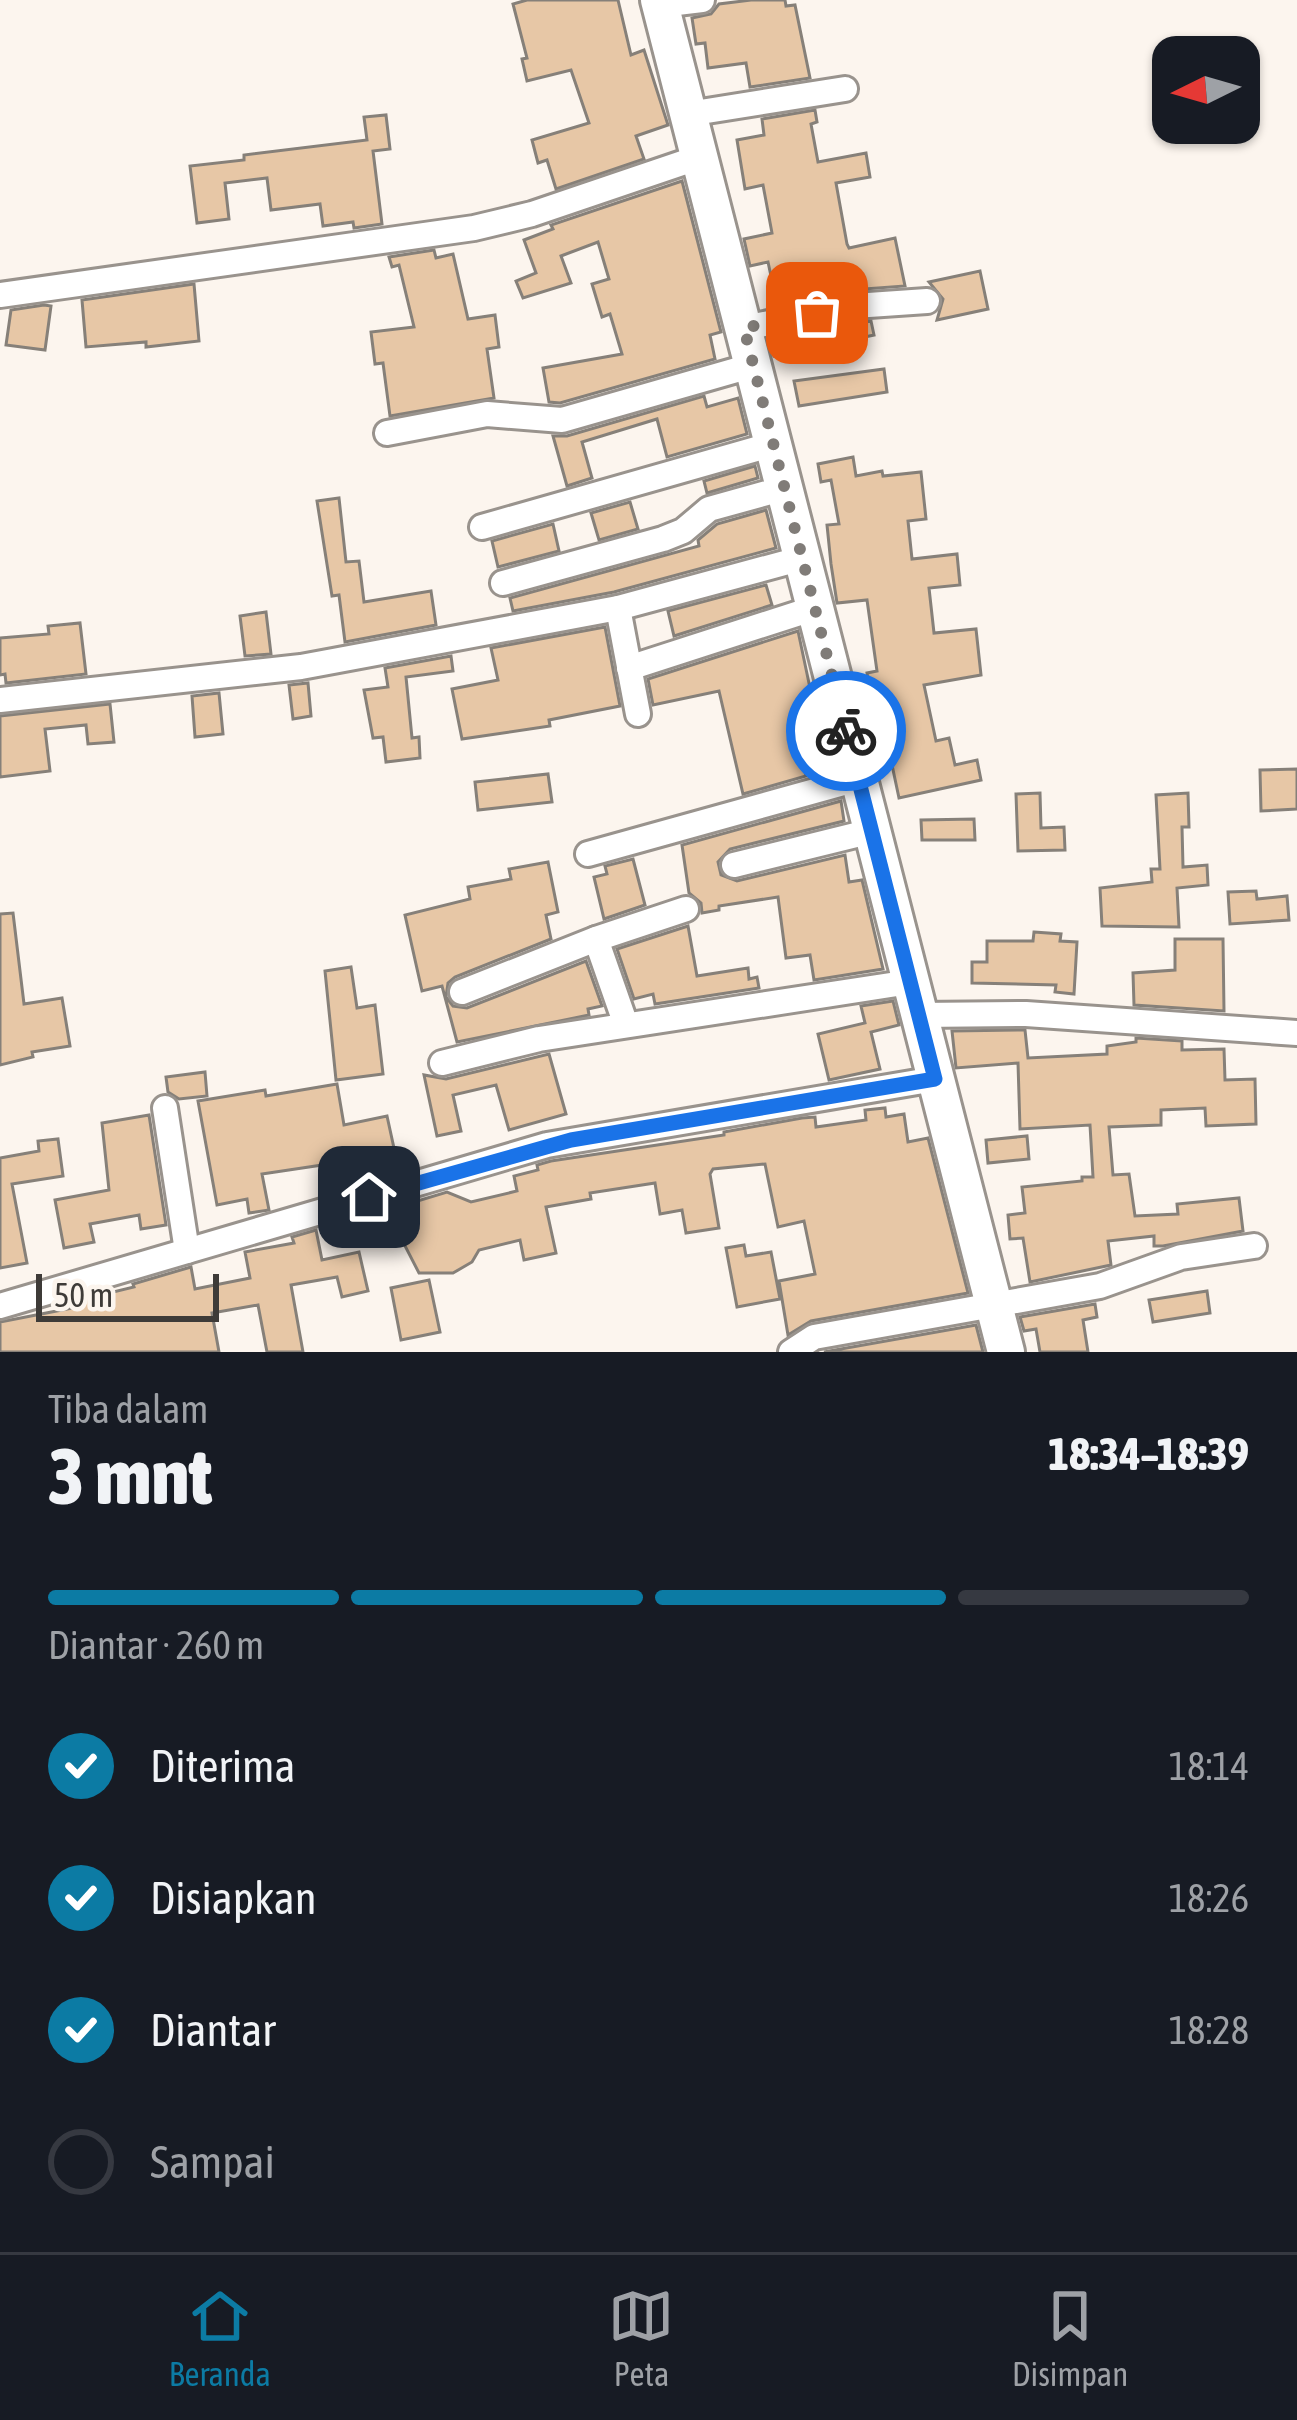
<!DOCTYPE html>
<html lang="id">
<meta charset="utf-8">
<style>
:root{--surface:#171b24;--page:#20242c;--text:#f1f3f6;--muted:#9ea1a6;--line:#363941;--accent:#0c7ba4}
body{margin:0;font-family:"Asap Condensed",sans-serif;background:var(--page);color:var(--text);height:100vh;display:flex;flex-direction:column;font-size:45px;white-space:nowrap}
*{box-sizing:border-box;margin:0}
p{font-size:39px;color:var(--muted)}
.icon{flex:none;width:66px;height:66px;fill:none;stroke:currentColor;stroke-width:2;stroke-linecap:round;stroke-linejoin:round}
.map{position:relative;height:1352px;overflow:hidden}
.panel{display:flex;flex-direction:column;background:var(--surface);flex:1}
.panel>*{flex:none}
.needle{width:78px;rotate:265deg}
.tools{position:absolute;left:1152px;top:36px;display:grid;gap:24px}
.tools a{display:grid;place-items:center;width:108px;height:108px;border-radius:24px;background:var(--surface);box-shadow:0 3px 9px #0004;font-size:60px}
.scale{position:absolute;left:36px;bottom:30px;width:183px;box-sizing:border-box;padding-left:12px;border:6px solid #3e3b38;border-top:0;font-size:33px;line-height:42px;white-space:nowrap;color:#3e3b38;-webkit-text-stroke:9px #fcf5ee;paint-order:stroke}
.pin{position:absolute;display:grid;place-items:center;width:102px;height:102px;color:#fff;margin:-51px;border-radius:24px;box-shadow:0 6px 18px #0006}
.courier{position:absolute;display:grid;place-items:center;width:120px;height:120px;margin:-60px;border:9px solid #1a73e8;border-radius:50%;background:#fff;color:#222;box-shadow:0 3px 15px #0007}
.head em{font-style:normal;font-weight:800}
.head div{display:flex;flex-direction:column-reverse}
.head{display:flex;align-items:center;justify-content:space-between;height:204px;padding:0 48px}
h1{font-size:78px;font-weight:800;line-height:90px}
.bar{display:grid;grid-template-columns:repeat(4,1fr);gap:18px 12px;align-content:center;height:144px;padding:0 48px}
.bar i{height:15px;border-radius:9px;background:var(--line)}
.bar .current{background:var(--accent)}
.bar p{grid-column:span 4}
ol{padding:0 48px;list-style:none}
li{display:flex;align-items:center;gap:36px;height:132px}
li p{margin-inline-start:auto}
li .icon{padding:12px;border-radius:50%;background:var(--accent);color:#fff;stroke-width:4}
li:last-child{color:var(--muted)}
li i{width:66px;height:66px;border:6px solid var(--line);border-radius:50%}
.tabs{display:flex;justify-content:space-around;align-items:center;height:168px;border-top:3px solid var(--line);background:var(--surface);font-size:33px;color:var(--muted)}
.tabs a{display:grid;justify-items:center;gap:6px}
.tabs .current{color:var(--accent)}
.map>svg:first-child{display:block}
.building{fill:#e7c7a6;stroke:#868079;stroke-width:3}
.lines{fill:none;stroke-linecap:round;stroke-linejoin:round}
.street-casing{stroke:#99938d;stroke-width:30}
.secondary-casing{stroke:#99938d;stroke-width:42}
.street{stroke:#fff;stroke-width:24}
.secondary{stroke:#fff;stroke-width:36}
.done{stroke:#807c78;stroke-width:12;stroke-dasharray:0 21.6}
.route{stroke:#1a73e8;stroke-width:15}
</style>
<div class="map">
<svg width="1297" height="1352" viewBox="0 0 1297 1352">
<rect width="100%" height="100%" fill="#fcf5ee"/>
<g class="building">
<path d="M527,0H618L631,55L644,50L668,125L636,136L644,159L556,189L547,160L538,163L532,140L589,123L571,70L527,81L522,59L527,58L513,4Z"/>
<path d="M751,0H785L786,6L795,5L810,78L750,87L746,63L708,68L705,43L696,44L692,18L711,14L719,4Z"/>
<path d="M815,110L817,122L811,124L818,162L866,153L870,177L836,183L847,244L849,248L895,238L905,286L851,290L777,304L768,262L750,266L744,239L772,233L763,185L745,189L737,140L764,135L762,119Z"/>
<path d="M386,115L390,149L373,151L382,224L354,228L353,222L323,226L320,204L271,210L267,178L225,183L229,219L197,223L190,166L244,160V155L367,140L364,117Z"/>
<path d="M682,181L721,332L710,335L715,359L560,403L549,402L543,368L622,354L610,314L602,317L592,284L609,279L598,242L561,256L571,283L523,298L516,281L536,273L524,240L553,229L551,225Z"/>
<path d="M434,250L436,258L453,254L468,319L495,315L499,347L487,349L494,398L390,416L383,363L375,364L371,332L414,327L399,265L392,267L389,257Z"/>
<path d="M980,271L988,309L937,320L943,299L929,282Z"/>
<path d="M194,284L199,341L146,347V342L86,347L82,300Z"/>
<path d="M44,305L51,306L45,350L6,345L11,310Z"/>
<path d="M871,321L874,335L774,356L769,340Z"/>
<path d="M884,369L887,392L799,406L794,381Z"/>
<path d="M704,396L707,407L738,398L747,434L667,457L657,419L582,442L592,478L567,486L553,436H567Z"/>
<path d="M853,457L856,476L882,471L883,476L921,472L926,519L908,521L912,559L957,554L960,585L929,588L934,633L976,629L981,675L924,685L936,741L949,738L955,765L977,760L981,780L899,798L877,694L871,695L867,673L877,671L867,600L837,603L831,564L827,525L839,524L831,480L821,482L818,464Z"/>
<path d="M755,466L758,478L707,493L704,481Z"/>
<path d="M339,498L346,562L359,561L364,602L431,591L436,625L345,642L339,595L332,596L317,501Z"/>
<path d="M630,502L638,529L599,540L591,513Z"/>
<path d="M766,510L776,548L614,592L513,611L510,598L699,546L698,540L717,524Z"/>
<path d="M553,524L559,551L498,567L492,541Z"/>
<path d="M766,585L772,605L674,636L668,611Z"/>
<path d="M266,612L271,654L245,656L240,616Z"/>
<path d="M80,623L86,674L6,683L5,674L0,675V638L49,634L48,626Z"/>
<path d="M605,627L620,706L549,720L550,726L462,739L452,689L498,680L491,648Z"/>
<path d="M798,631L814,707L792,712L806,776L743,794L719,691L653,705L648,679Z"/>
<path d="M451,656L453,671L406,677L412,738L419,737L420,758L386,762L383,737L373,738L364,690L388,687L385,668Z"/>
<path d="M308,683L311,716L293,719L289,685Z"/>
<path d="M219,693L223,734L195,737L192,696Z"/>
<path d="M110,704L114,742L88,744L86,725L45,729L50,771L0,777V716Z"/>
<path d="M1297,769V809L1261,811L1260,770Z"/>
<path d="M548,774L552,802L478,810L475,782Z"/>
<path d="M1040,793L1041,828L1064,827L1065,850L1018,851L1016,794Z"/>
<path d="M1188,793L1189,827H1182L1183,867L1207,865L1208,885L1177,888L1179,927L1102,926L1100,888L1152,882L1151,869H1160L1156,795Z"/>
<path d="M841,801L844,821L730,849L718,862L721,875L737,881L845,855L849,882L862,880L883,969L814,980L810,955L786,958L778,897L719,906V910L702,913L701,903L689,893L682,845Z"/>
<path d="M974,819L975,840H922L921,820Z"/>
<path d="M633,859L645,905L604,919L594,877L607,874L605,866Z"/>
<path d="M548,862L558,912L546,915L551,939L455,977L448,983L446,997L453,1006L467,1008L586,961L602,1006L588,1009L589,1015L457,1042L442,986L422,991L405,915L470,899L468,887L511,879L509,869Z"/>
<path d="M1256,891L1257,899L1287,896L1289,920L1230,924L1228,892Z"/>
<path d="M13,913L24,1004L62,998L70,1046L32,1052L33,1057L0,1065V914Z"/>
<path d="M688,926L697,976L748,968L749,979L757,977L759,988L655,1004L653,994L634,999L617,949Z"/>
<path d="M1034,932L1061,934L1060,941L1077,942L1074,994L1055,992L1056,985L972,983V962H987V941H1033Z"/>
<path d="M1175,939H1223L1224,1011L1134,1005L1133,973L1175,970Z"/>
<path d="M351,967L357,1008L375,1005L383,1074L336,1080L325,971Z"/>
<path d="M893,1001L899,1025L871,1032L880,1069L829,1080L818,1034L865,1023L861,1006Z"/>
<path d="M1025,1030L1028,1058L1107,1054V1046L1136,1042V1038L1182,1041V1050L1224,1049L1225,1080L1255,1079L1256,1124L1206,1126L1205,1108L1161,1110V1125L1109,1127L1113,1175L1129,1174L1135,1216L1178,1214L1177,1204L1239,1198L1243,1231L1163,1246H1154V1236L1108,1241L1111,1265L1030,1282L1023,1238L1010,1239L1008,1215L1025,1213L1022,1187L1082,1181V1177H1093L1090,1125L1020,1129L1018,1063L956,1068L952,1031Z"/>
<path d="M549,1054L566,1114L509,1130L496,1085L453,1095L461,1131L437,1136L424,1075L446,1079Z"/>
<path d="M205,1072L207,1096L179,1099L168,1092L166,1077Z"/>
<path d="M337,1084L344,1125L387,1116L397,1162L330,1170L329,1164L262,1174L269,1210L249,1213L247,1199L217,1205L198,1101L265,1090L266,1096Z"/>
<path d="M885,1108L886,1117L904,1114L908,1142L928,1138L968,1293L811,1321L788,1335L779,1281L815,1274L804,1221L778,1227L765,1164L713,1169L710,1174L719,1228L686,1233L682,1210L660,1214L655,1183L590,1193L591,1199L546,1207L556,1253L524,1260L520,1240L479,1250L472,1262L453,1273H419L403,1242V1220L414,1202L447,1192L471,1202L517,1191L514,1176L538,1170L537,1165L551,1161L724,1135V1132L802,1118L815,1117L816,1127L866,1120L865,1110Z"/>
<path d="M149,1115L166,1225L141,1229L139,1215L90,1224L94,1242L64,1248L55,1200L109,1190L102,1123Z"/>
<path d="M1027,1136L1029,1159L988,1163L986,1140Z"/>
<path d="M58,1139L63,1176L12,1184L27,1263L0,1268V1158L39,1151L38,1141Z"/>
<path d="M316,1230L322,1260L359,1252L368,1291L342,1297L337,1277L291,1285L303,1352H267L258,1305L212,1313L219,1352H0V1322L82,1306L80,1300L134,1287L133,1284L191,1267L195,1289L250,1278L245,1252L294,1243L292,1237Z"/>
<path d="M744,1245L746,1256L771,1252L780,1299L737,1307L726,1248Z"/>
<path d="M429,1280L440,1332L401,1340L391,1288Z"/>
<path d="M1207,1291L1210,1313L1153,1322L1149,1300Z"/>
<path d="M1095,1304L1097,1317L1083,1320L1088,1352H1040L1036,1329L1024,1331L1020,1317Z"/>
<path d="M976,1325L983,1352H824Z"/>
</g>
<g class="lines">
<defs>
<g id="street">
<path d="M660,5L702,0"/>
<path d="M688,114L845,89"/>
<path d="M0,295L474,228L532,214L700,157"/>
<path d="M744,328L854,306L927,301"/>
<path d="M387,433L487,414L562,420L754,365"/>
<path d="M482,527L774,444"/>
<path d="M503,583L663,539L683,531L709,509L785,488"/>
<path d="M618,608L638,714"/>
<path d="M629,668L815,608"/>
<path d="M0,700L301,667L618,608L803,558"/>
<path d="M588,854L858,779"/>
<path d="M734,865L872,831"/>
<path d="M596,939L626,1025"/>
<path d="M462,992L596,939L686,909"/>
<path d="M918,1015L1026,1014L1297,1033"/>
<path d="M442,1063L539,1039L910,982"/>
<path d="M165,1108L187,1251"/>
<path d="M0,1306L547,1145L935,1079"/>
<path d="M791,1352L814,1337L1100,1286L1181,1257L1254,1246"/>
</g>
<path id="secondary" d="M659,0L1006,1352"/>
</defs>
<use href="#street" class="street-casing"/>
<use href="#secondary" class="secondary-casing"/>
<use href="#street" class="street"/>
<use href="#secondary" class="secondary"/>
</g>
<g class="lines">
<path class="done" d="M817,313L744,328L846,731"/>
<path class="route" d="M369,1197L571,1140L935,1079L846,731"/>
</g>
</svg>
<div class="tools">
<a><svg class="needle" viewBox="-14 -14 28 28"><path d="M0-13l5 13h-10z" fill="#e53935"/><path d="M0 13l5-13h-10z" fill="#9ea1a6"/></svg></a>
</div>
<div class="scale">50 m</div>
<div class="pin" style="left:817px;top:313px;background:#ea580c"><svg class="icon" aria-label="bag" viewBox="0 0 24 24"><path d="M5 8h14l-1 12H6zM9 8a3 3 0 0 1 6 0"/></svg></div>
<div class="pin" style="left:369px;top:1197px;background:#1f2937"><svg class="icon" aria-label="home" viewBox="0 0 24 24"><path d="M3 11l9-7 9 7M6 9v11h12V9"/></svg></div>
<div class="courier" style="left:846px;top:731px"><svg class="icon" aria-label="bike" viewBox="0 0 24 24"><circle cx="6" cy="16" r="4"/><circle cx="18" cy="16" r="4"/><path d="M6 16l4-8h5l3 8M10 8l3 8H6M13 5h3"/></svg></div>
</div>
<section class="panel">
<div class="head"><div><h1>3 mnt</h1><p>Tiba dalam</p></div><em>18:34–18:39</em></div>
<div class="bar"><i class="current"></i><i class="current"></i><i class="current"></i><i></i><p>Diantar · 260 m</p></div>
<ol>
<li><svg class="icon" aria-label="check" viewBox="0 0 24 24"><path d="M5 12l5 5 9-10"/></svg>Diterima<p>18:14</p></li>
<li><svg class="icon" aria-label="check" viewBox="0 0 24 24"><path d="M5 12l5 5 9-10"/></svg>Disiapkan<p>18:26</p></li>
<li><svg class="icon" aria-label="check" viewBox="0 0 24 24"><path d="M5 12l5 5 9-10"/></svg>Diantar<p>18:28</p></li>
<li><i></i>Sampai</li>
</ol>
</section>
<nav class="tabs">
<a class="current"><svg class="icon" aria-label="home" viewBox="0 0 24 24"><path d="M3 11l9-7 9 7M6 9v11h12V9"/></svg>Beranda</a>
<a><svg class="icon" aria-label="map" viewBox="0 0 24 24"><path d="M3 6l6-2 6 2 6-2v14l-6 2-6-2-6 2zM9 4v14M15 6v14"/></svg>Peta</a>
<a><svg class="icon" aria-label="saved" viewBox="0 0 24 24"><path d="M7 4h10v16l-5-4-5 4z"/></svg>Disimpan</a>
</nav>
